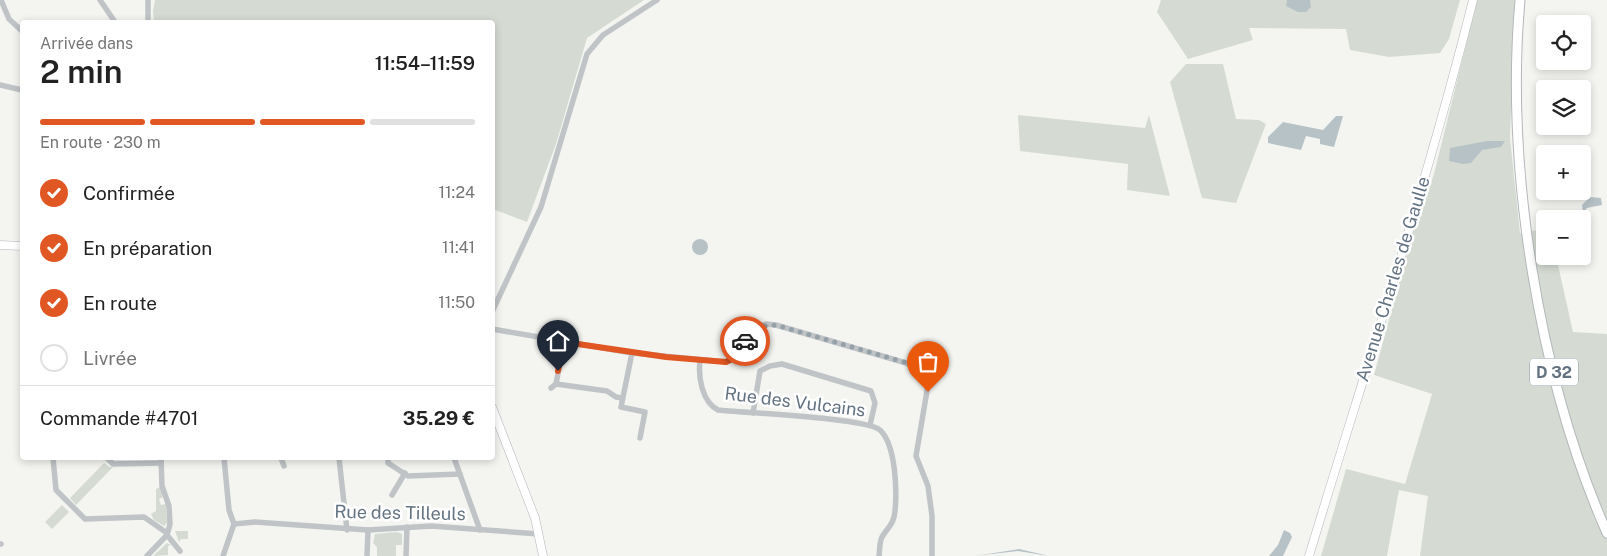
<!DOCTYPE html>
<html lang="fr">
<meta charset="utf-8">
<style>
:root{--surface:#fff;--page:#f2f2f2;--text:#222;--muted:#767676;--line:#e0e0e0;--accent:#e15724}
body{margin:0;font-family:"Public Sans",sans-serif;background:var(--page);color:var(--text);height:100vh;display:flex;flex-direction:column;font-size:19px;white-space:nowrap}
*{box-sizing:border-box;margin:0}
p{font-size:16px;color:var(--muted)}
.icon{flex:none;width:28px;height:28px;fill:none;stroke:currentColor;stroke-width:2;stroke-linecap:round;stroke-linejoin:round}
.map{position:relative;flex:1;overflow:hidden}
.details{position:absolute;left:20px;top:20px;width:475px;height:440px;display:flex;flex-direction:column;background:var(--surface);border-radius:5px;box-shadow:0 2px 8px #0003}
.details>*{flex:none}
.buttons{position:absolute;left:1536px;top:15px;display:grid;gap:10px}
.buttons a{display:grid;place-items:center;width:55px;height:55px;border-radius:5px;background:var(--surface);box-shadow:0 2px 8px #0003;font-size:25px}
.pin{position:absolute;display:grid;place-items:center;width:42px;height:42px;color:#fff;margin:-51px -21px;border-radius:50% 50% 50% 0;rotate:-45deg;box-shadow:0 0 5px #0007}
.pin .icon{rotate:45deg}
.courier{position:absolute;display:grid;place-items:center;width:50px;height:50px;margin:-25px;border:4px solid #e15724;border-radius:50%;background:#fff;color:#222;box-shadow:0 1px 6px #0007}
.head em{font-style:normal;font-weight:600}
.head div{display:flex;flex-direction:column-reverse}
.head{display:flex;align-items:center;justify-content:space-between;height:85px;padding:0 20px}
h1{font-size:32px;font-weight:600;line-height:38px}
.bar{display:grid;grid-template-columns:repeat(4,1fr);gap:8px 5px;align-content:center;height:60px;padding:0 20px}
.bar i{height:6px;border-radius:4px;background:var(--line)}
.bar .selected{background:var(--accent)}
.bar p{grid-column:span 4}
.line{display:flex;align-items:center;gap:12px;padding:0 20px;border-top:1px solid var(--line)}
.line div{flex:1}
ol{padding:0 20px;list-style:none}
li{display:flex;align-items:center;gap:15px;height:55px}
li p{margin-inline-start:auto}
li .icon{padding:5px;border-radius:50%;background:var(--accent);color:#fff;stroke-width:4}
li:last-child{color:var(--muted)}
li i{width:28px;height:28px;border:2px solid var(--line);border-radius:50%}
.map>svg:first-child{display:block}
.green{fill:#d5dbd2}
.water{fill:#b7c2c7}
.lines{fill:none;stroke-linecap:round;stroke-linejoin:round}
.secondary-casing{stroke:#b2b7bc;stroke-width:9}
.primary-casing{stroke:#b3b7bb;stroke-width:11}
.street{stroke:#c0c4c7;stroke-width:5.5}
.secondary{stroke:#fff;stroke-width:8}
.primary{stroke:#fff;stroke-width:9}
.done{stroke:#96a0a9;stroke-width:5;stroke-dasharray:0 9}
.route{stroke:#e15724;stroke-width:6}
.labels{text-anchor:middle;stroke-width:5;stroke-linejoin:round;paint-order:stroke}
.shield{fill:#fff;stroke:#929da8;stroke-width:1}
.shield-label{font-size:16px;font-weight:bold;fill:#647382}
.street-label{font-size:18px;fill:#647382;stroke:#fff}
</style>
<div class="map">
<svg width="1607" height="556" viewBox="0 0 1607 556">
<rect width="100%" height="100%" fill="#f4f5f1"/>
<g class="green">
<path d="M155,0H644L587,38L556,144L527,222L493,209L492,22H154L153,11Z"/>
<path d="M1161,0H1460L1449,39L1440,53L1389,57L1350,50L1346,29L1249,28L1253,40L1188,59L1157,12Z"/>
<path d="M1477,0H1515L1510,138L1520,233L1545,229V256H1556L1573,332L1607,334V556H1420L1428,496L1399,490L1387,556H1321L1346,469L1405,484L1432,394L1374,375L1411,238L1434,174Z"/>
<path d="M1186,64H1223L1236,119L1259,120L1266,124L1236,203L1202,198L1170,82Z"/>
<path d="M1018,115L1145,128L1149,115L1170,196L1127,190L1128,164L1020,151Z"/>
<path d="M104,463L109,467H113L76,505L70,498Z"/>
<path d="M160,487L163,497L159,499L161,505L166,504L167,523L164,526L154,520L151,514L156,511V489Z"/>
<path d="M62,505L69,512L52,529L45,522Z"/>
<path d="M175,531H188V539H181L179,542Z"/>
<path d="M397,532L402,534V545H396V556H377V547L373,543L375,534Z"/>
<path d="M167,543L171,545L168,546V555L153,556Z"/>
</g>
<g class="water">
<path d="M1287,0H1310L1311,7L1306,12H1298L1286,6Z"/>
<path d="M1336,116H1343L1334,147L1320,144V139L1306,136L1301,150L1268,143V137L1283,122L1323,130Z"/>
<path d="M1487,141H1505L1501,147L1482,150L1471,163L1463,164L1449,161L1450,148Z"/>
<path d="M1590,197L1601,198L1602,205L1587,208L1583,213L1582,205Z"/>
<circle cx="700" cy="247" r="8"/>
<path d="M1284,530L1290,533L1292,537L1283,556H1269L1278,545Z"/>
<path d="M1019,549L1049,556L1018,551L975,556Z"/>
</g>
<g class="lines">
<defs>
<g id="secondary">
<path d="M0,245L22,246"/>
<path d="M492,407L535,518L543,556"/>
<path d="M1309,556C1365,371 1426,187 1473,0"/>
</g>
<path id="primary" d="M1520,0C1505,168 1539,379 1607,533"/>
</defs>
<use href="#secondary" class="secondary-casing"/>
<use href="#primary" class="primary-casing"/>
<g class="street">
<path d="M1,0L9,19L22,31"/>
<path d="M100,0L115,22"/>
<path d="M148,0V22"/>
<path d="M0,85L22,90"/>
<path d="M492,312L541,207L587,54L603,35L657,0"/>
<path d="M492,329L632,353L726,362L736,357L755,327L767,324L776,325L913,365L924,373L928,385L916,456L928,486L932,516V556"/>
<path d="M632,353L621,407L645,412L640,438"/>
<path d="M700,361C698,377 702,402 718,410C745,413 866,418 880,430C896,445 897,491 895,511C894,524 888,527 882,537C879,543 880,550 879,556"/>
<path d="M556,384L607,391L616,397L622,398"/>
<path d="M551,388L556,384L564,342"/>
<path d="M753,413L760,371L770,366L782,364L871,391L875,403L870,425"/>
<path d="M53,458L56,490L85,519L144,517L167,533"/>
<path d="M107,458L113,464L161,463"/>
<path d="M224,458L229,510L234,524"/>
<path d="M281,458L284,466"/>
<path d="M339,458L347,530"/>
<path d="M388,458V463L408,476L460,474"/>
<path d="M454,458L480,530"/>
<path d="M392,495L405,473"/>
<path d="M234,524L255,522L368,530L431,526L539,534"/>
<path d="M167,535L180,551"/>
<path d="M0,544H1"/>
<path d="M147,556L167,535L170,524L169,506L162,486L161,458"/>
<path d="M223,556L234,524"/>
<path d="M367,556L368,530"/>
<path d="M406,556L407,527"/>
</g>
<use href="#secondary" class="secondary"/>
<use href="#primary" class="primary"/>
</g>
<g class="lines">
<path class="done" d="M745,341L756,327L776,325L914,365C925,371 929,379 928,392"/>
<path class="route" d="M558,371L564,342L666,357L726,362L736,357L745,341"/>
</g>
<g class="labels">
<rect class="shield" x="1530" y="358.5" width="48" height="27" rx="4"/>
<g class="shield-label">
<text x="1554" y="378">D 32</text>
</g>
<g class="street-label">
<text transform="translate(1393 279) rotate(-73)" y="6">Avenue Charles de Gaulle</text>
<text transform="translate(795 402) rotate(7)" y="6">Rue des Vulcains</text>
<text transform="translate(400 513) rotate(1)" y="6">Rue des Tilleuls</text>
</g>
</g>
</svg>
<div class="buttons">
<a><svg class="icon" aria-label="locate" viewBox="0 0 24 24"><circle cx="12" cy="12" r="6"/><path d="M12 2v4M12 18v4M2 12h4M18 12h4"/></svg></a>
<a><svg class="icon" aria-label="layers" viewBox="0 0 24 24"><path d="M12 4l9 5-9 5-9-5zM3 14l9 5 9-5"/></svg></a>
<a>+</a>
<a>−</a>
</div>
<div class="pin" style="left:928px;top:392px;background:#ea580c"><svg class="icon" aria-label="bag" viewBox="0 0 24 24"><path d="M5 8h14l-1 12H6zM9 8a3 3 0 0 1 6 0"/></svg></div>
<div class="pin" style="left:558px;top:371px;background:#1f2937"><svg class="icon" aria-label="home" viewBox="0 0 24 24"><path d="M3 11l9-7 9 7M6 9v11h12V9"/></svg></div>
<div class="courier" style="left:745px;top:341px"><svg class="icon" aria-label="car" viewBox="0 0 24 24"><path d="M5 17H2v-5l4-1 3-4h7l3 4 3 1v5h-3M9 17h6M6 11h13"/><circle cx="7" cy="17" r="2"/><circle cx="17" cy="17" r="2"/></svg></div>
<section class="details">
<div class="head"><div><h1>2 min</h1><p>Arrivée dans</p></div><em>11:54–11:59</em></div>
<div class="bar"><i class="selected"></i><i class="selected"></i><i class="selected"></i><i></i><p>En route · 230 m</p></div>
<ol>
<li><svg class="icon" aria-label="check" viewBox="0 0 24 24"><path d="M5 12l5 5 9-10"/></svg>Confirmée<p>11:24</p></li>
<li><svg class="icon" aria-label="check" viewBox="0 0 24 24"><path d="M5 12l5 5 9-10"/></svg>En préparation<p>11:41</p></li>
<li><svg class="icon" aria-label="check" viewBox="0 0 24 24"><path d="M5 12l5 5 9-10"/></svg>En route<p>11:50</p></li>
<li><i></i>Livrée</li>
</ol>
<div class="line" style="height:65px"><div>Commande #4701</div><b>35.29 €</b></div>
</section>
</div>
